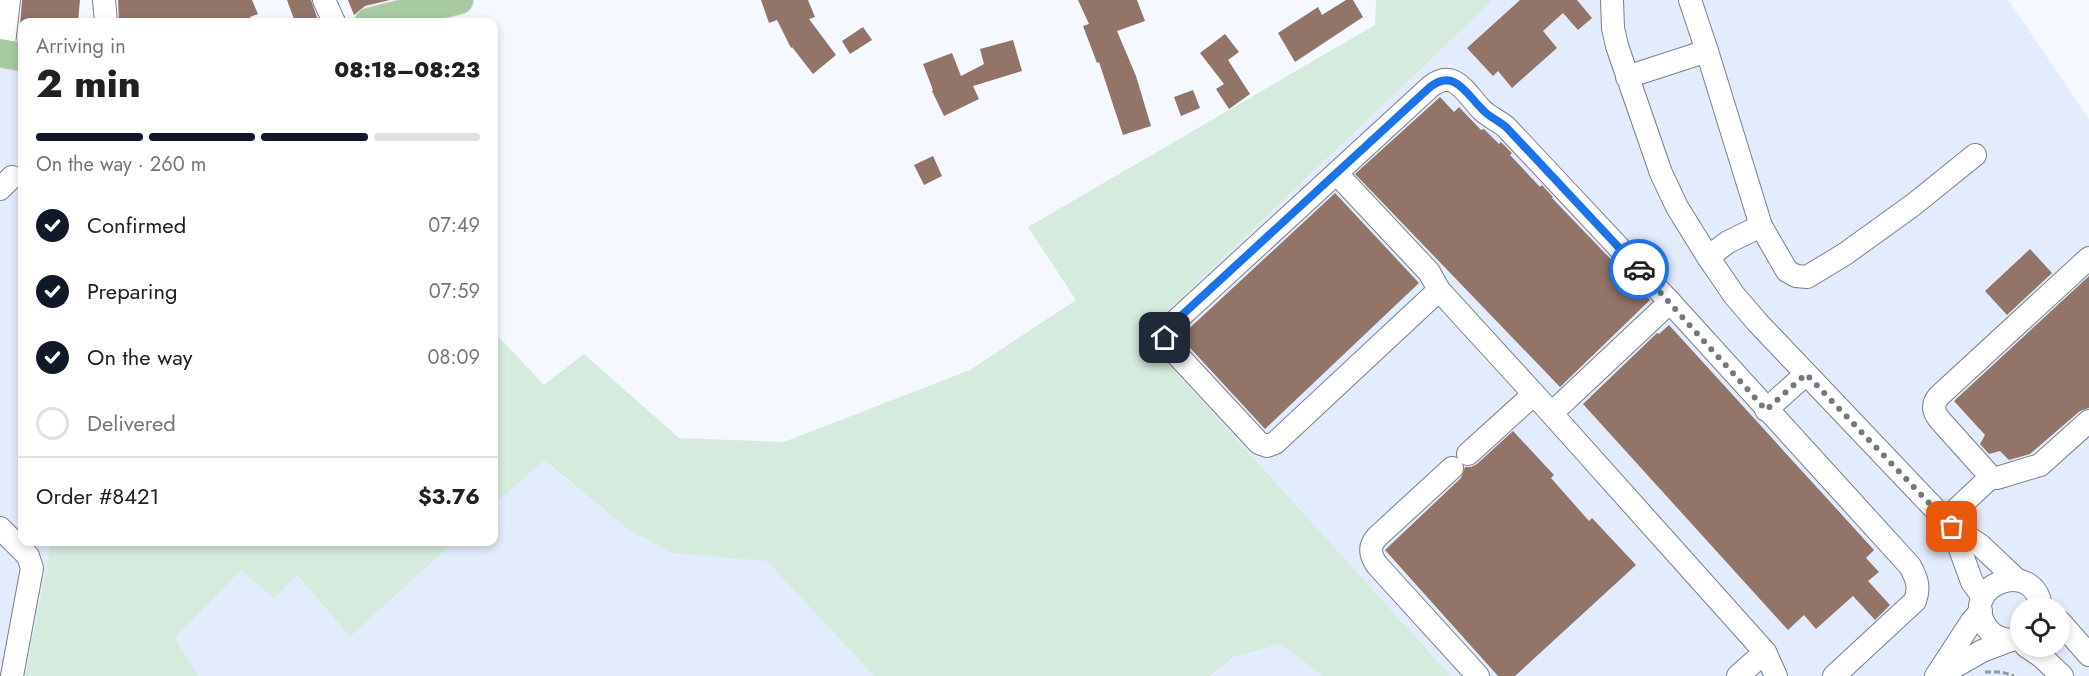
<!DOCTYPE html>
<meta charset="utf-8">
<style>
:root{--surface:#fff;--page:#f6f6f6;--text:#202124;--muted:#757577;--line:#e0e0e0;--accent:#111827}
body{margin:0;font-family:Jost,sans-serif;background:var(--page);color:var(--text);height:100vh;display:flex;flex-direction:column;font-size:22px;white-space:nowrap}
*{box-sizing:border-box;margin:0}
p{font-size:20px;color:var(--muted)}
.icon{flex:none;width:33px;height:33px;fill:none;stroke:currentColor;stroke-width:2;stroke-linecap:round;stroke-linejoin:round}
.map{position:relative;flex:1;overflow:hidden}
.drawer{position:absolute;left:18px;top:18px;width:480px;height:528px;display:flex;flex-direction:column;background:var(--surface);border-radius:12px;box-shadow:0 3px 9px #0003}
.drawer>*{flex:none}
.tools{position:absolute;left:2010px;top:597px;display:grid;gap:12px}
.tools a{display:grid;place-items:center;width:60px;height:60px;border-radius:50%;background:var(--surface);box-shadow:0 3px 9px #0003;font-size:30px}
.pin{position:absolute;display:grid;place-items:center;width:51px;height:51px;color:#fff;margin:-26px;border-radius:12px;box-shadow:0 3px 9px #0006}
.courier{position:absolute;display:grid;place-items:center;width:60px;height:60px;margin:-30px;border:4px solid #1a73e8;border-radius:50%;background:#fff;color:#222;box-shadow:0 2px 8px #0007}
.overview em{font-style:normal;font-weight:800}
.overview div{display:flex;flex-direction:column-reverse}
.overview{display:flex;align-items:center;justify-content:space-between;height:102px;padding:0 18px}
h1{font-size:39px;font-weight:800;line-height:45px}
.bar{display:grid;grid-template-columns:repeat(4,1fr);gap:9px 6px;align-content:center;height:72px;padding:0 18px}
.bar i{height:8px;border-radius:4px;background:var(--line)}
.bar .current{background:var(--accent)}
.bar p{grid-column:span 4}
.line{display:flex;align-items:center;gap:15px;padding:0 18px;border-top:2px solid var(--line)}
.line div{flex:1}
ol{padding:0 18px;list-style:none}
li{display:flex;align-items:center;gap:18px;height:66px}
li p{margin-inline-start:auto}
li .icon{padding:6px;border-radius:50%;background:var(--accent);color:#fff;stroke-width:4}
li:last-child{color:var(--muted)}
li i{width:33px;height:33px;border:3px solid var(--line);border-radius:50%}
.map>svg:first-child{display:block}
.built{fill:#e3ecfd;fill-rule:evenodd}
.green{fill:#d5ebdd}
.building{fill:#927468}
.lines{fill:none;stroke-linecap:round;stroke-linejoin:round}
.minor-casing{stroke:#7a7f88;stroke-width:24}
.major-casing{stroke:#d5d6d7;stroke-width:30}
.path{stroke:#94979c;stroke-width:3;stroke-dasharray:6 3;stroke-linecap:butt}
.minor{stroke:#fff;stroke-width:22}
.major{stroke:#a7caa0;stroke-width:28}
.done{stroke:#74777b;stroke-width:6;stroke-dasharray:0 10.8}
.route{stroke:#1a73e8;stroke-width:8}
</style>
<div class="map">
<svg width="2089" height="676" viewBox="0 0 2089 676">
<rect width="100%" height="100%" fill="#f5f8fe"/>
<g class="built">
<path d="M1493,0H2008L2089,119V676H1451L1142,335ZM2020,608H2060V646H2020Z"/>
<path d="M0,67L22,72V542H51L25,676H0Z"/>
<path d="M543,460L629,530L673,553L767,560L874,676H199L175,638L241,570L297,575L350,637L454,542H494V505Z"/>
<path d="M1280,644L1323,676H1211L1234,657Z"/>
</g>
<g class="green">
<path d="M1376,0H1493L1142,335L1451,676H1323L1280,644L1234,657L1210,676H874L767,561L673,553L629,530L544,460L494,505V332L544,385L584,354L679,438L784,442L970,370L1076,300L1028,227L1375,25Z"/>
<path d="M51,542H454L350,637L297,575L274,598L241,570L175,638L199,676H25Z"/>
</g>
<g class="building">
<path d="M22,0H80L78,22H22V26L20,25Z"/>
<path d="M118,0H252L258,14L250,17L252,22H119Z"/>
<path d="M287,0H311L318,20L313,22H295Z"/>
<path d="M348,0H390L365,6L354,15Z"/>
<path d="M761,0H808L815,17L809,19L836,55L813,74L792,47L791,48L777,20L769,23Z"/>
<path d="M1078,0H1137L1145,21L1117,31L1136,76L1151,126L1123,135L1099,62L1097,63L1083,26L1089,24Z"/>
<path d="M1346,0H1353L1363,17L1295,62L1278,33L1318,7L1322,15Z"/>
<path d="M1520,0H1577L1592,18L1578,30L1563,13L1543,31L1557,48L1512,88L1498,71L1493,76L1467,48Z"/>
<path d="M863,27L872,40L850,54L842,41Z"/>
<path d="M1225,34L1239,52L1228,60L1250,94L1229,109L1216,89L1224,84L1200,53Z"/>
<path d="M1013,40L1022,71L973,86L979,99L944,116L932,91L933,90L923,64L952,53L961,76L984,64L980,49Z"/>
<path d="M1193,90L1200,108L1181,116L1174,97Z"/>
<path d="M1440,97L1454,112L1459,107L1481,130L1484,129L1499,144L1501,142L1512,153L1510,155L1540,187L1542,185L1553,197L1552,198L1650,300L1560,387L1355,174Z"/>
<path d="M933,156L942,176L924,185L914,165Z"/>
<path d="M1335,193L1419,283L1265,429L1180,337Z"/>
<path d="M2030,249L2052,273L2007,315L1985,291Z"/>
<path d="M2089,276V408L2080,411L2030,454L2009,460L2000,451L1989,454L1980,444L1985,435L1954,401Z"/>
<path d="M1669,325L1874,550L1866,558L1879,572L1868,581L1890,605L1875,620L1853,596L1816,629L1804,615L1788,630L1583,404L1657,333L1659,334Z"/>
<path d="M1513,431L1554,475L1551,478L1589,521L1592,518L1636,565L1515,676H1498L1385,550L1461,478L1465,467H1471L1477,464Z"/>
</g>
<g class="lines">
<defs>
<g id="minor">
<path d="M104,0L106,22"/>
<path d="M324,0L334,22"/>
<path d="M1612,0L1613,28L1617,46L1661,173L1677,207L1708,257L1734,295L1758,323L1952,527L1972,582L1983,597"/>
<path d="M1690,0L1707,51"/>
<path d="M3,53L9,0"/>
<path d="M1627,77L1707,51L1761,226"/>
<path d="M1337,174L1429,272L1439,290L1534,394L1765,652L1776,676"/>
<path d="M0,189L12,177"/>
<path d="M1708,257L1728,242L1761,226L1787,271L1796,276L1807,277L1845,254L1913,205L1975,155"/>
<path d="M2089,258L1939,396C1932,404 1933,411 1939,419L1991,477L1997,478L2040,465L2089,421"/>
<path d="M1439,290L1275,443L1267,446L1259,443L1169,346L1165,338L1169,327L1430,87C1455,67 1466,94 1482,110C1489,117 1499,121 1506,127L1670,302L1910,566C1917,579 1920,587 1915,601L1834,676"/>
<path d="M1766,410L1806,374"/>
<path d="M1552,413L1670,302"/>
<path d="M1468,454L1534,394"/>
<path d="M1452,468L1377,537C1368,547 1370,555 1377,565L1478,676"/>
<path d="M1945,520L1991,477"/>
<path d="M1952,527L1980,545L2016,579"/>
<path d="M0,528L28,556L32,568L12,676"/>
<path d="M2060,622L2089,655"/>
<path d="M2020,639C2008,641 1995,639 1987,628C1956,585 2036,556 2041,608"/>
<path d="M2026,646L2042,657L2062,676"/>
<path d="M1939,673L1956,666L1982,651L2011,640"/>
<path d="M1738,676L1765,652"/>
<path d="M1936,676L1972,621L1981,611"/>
</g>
<g id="major">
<path d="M369,22L459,0"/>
<path d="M0,53L22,57"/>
</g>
</defs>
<use href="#minor" class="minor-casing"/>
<use href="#major" class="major-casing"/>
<path class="path" d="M1985,672H2002L2014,676"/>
<use href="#minor" class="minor"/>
<use href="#major" class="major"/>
</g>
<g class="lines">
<path class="done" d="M1639,269L1766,410L1806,374L1952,527"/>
<path class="route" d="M1165,338L1169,327L1430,87C1455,68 1466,94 1483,110C1489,117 1499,121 1506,127L1639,269"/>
</g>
</svg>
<div class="tools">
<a><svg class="icon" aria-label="locate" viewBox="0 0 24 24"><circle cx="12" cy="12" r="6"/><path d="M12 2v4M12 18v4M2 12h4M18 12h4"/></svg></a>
</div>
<div class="pin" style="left:1952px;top:527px;background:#ea580c"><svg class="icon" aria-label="bag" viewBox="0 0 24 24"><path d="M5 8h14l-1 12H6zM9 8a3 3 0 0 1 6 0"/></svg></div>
<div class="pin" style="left:1165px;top:338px;background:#1f2937"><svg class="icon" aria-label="home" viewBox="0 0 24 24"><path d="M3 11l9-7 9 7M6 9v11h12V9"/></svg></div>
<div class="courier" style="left:1639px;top:269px"><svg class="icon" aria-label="car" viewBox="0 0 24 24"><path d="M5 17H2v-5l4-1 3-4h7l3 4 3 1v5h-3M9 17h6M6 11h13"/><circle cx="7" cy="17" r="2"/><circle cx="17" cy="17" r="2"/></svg></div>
<section class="drawer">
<div class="overview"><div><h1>2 min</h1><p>Arriving in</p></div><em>08:18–08:23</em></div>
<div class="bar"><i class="current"></i><i class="current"></i><i class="current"></i><i></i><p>On the way · 260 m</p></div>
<ol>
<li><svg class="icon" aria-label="check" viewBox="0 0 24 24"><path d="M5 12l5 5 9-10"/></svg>Confirmed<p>07:49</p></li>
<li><svg class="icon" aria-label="check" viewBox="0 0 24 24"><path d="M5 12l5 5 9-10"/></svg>Preparing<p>07:59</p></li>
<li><svg class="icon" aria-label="check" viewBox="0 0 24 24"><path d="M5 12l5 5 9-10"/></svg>On the way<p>08:09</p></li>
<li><i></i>Delivered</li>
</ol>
<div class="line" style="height:78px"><div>Order #8421</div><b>$3.76</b></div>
</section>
</div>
